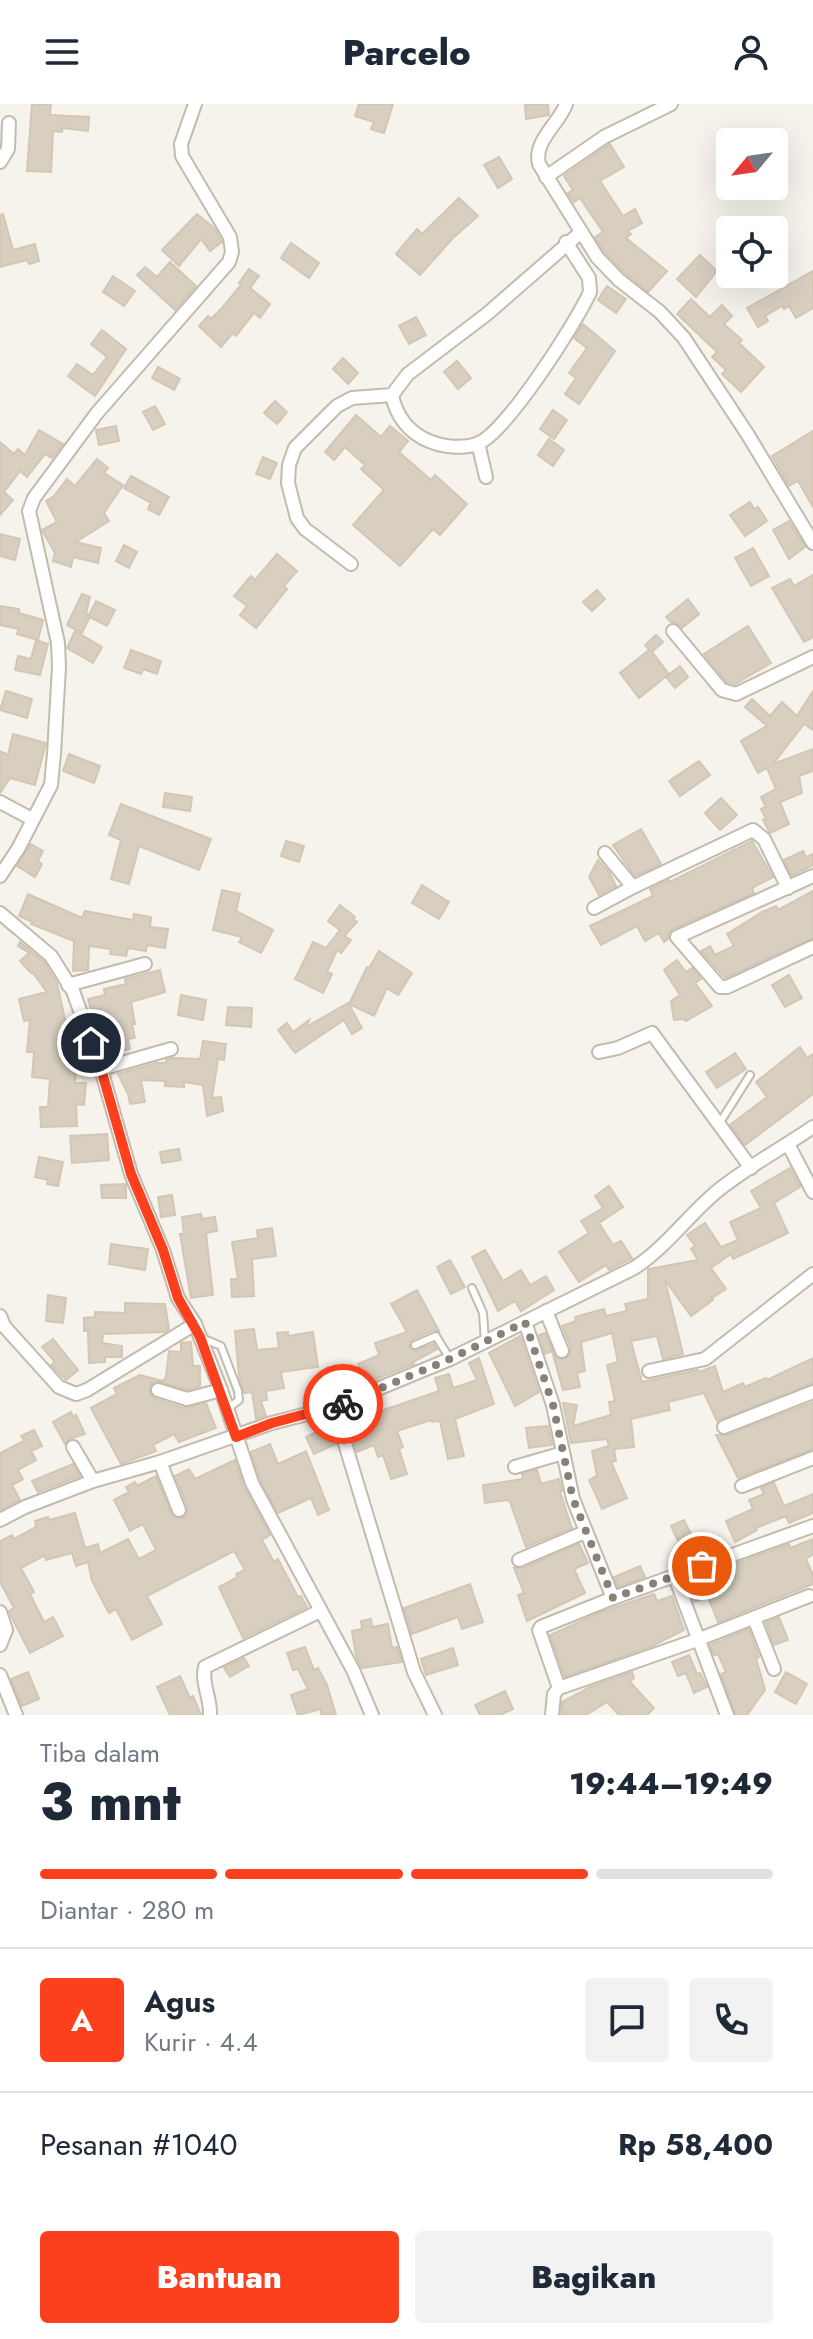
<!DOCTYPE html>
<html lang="id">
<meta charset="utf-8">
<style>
:root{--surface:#fff;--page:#f2f2f3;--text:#1f2937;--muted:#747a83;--line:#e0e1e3;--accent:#fc3f1d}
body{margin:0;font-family:Jost,sans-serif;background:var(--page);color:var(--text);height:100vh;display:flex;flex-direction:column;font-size:30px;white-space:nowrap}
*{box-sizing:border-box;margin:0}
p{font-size:26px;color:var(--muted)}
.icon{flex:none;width:44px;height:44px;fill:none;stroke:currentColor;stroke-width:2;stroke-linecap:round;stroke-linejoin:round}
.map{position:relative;height:1611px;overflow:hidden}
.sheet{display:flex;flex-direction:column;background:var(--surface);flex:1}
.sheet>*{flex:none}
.needle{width:52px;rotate:241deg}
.fabs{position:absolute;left:716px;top:24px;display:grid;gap:16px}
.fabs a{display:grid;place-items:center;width:72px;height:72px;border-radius:8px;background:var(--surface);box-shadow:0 8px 32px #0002;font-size:40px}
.pin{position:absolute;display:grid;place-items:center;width:68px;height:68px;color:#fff;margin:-34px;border:4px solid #fff;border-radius:50%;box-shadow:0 2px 8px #0007}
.courier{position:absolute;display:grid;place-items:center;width:80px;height:80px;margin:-40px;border:6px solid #fc3f1d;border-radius:50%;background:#fff;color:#222;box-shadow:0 2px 10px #0007}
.headline em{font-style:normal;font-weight:800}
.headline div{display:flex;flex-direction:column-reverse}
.headline{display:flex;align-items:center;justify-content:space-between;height:136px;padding:0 40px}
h1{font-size:52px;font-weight:800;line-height:60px}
.bar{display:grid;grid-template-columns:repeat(4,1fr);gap:12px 8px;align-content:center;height:96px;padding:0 40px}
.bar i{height:10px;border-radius:6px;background:var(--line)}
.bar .current{background:var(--accent)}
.bar p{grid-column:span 4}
.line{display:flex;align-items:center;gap:20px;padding:0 40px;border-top:2px solid var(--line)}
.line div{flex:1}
.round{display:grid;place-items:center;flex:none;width:84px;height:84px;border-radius:8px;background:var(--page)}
.action{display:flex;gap:16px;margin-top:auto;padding:16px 40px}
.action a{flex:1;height:92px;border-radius:8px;background:var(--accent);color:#fff;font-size:32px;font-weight:800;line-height:92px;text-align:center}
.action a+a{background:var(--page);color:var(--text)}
header{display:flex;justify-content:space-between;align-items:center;height:104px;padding:0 40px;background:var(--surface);font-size:36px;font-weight:800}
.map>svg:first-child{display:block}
.building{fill:#d8cfc1;stroke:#d3c7b4;stroke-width:2}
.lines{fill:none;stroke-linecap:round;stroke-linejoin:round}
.lane-casing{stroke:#c2bbae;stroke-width:10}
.street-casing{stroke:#c2bbae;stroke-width:16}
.lane{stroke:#fff;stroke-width:6}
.street{stroke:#fff;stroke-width:12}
.done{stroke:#878178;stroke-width:8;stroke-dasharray:0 14.4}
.route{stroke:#fc3f1d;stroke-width:10}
</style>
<header><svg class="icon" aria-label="menu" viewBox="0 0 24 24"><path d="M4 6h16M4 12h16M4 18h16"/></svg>Parcelo<svg class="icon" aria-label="person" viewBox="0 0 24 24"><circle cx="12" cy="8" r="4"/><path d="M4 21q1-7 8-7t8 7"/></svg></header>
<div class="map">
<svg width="813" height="1611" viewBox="0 0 813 1611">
<rect width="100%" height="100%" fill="#f6f3ec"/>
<g class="building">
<path d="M32,0H51L50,11L89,13L88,27L62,24V28L53,27L51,68L27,67Z"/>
<path d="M359,0H393L384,29L371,25L374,18L355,12Z"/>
<path d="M525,0H548L549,11L526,15Z"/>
<path d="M610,40L624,63L600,77L623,112L635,105L642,119L628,127L631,130L626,134L667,167L648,188L624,168L604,147L595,133L603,128L580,94L574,98L568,89L573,86L564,72Z"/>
<path d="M499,53L512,75L498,84L484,61Z"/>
<path d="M459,94L478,112L453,134L420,171L396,150L417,125L422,130Z"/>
<path d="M3,110L13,146L35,140L39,157L29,160L27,156L0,163V111Z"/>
<path d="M197,110L214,124L222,138L210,147L201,135L179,162L162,146Z"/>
<path d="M291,139L319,159L309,174L281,154Z"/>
<path d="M700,151L717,167L696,193L677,175Z"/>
<path d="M170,158L196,182L175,206L137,171L145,163L157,173Z"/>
<path d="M249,165L259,172L250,184L270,200L260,214L254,209L236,232L233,229L221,243L199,222L208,212L211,215L222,204L241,181L239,179Z"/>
<path d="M813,167V204L796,214L789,202L784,205L782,202L765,212L768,217L758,223L747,204Z"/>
<path d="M113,172L135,187L124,202L103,188Z"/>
<path d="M607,182L626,195L616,209L598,196Z"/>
<path d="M691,195L710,213L722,201L732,212L724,220L742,236L739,239L764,263L741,288L722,270L726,266L712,253L717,248L677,210Z"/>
<path d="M416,213L426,231L409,240L399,222Z"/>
<path d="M583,220L615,247L579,300L565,290L576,274L569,269L587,244L574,234Z"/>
<path d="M102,226L126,245L95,292L68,272L77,260L93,271L107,253L91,240Z"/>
<path d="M343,254L358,269L348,280L333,265Z"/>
<path d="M457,257L471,274L458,285L444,268Z"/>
<path d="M158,263L180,275L174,286L152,274Z"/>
<path d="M275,297L287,308L277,320L264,309Z"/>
<path d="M155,302L165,320L153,326L143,308Z"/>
<path d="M553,306L567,316L554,335L540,325Z"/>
<path d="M356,311L381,333L390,322L408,337L399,348L431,376L435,371L467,400L440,431L433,425L400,462L353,421L384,386L361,365L365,361L345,343L334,356L325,348Z"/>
<path d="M116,322L119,337L99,341L96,326Z"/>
<path d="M39,326L63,340L52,354L45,350L27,373L20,367L4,388L13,396L0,411V338L14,350L18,345L25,351Z"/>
<path d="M813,327V403L798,377L789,382L772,352Z"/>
<path d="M549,335L564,346L553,362L538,351Z"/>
<path d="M263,353L277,359L270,375L256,370Z"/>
<path d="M97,355L108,364L104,369L123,381L104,409L109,417L76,438L101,444L98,459L73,453L71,463L53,457L55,449L42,426L57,418L46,397L54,392L67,375L75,382Z"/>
<path d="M131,372L169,393L159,411L148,405L151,399L124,384Z"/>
<path d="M750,398L754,405L758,403L767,417L745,432L730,411Z"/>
<path d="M789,417L805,443L789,455L773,426Z"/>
<path d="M0,430L20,435L15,456L0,452Z"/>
<path d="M124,441L137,448L129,464L116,457Z"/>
<path d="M753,444L769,472L751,482L735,454Z"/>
<path d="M277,450L297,467L284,482L287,485L256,524L240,511L247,502L234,492L251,472L255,476Z"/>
<path d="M813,471V533L804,538L772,484L790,475L794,482Z"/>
<path d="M597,486L605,495L592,507L583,498Z"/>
<path d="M82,490L90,493L86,510L89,511L96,497L115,506L107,522L90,513L82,529L67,521Z"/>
<path d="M688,495L699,510L682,524L677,519L671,518L666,513Z"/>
<path d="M0,502L19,505V509L43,516L38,536L17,530L19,525L0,521Z"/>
<path d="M748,522L771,559L735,580L727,578L704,550Z"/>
<path d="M75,527L102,543L93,559L67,544Z"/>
<path d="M656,531L663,538L652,548L669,570L639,594L620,569L649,546L645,541Z"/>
<path d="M36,536L48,540L40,571L15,566L18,552L31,555Z"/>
<path d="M131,546L161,557L157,570L143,565L141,570L124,564Z"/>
<path d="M680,562L688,573L675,584L666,573Z"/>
<path d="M6,587L32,595L27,614L0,606Z"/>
<path d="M813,587V626L804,620L773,660L813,645V667L799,672L802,689L780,698L789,720L770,729L763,716L766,715L761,705L766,703L761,693L776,685L767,664L758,669L741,637L767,622L745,603L752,595L770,612L782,598L797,612Z"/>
<path d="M13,630L46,639L45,643L35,681L10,674L0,689V647L8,651Z"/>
<path d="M69,650L100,662L94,679L63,667Z"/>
<path d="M699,657L710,671L680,692L669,677Z"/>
<path d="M165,689L192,693L190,707L163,703Z"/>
<path d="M721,694L737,711L720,726L705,709Z"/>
<path d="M121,700L211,735L199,766L139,742L129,780L111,775L121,736L109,731Z"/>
<path d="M641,725L661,760L635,772L613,741Z"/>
<path d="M286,737L304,742L299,758L281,752Z"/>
<path d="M752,737L773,773L752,784L754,789L673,825L668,830V835L664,838L659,829L645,837L637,822L601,841L590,822L653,792L650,785L669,776L670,778Z"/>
<path d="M31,740L43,747L38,757L42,760L35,773L17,762Z"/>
<path d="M803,747L806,753L813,750V761L792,772L784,756Z"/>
<path d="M598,756L609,768L616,782L599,791L589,773Z"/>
<path d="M422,781L449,798L439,815L412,799Z"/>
<path d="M222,786L240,790L236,807L273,826L261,849L239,838L242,833L213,826Z"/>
<path d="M813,787V834L725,874L701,847L710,842L715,851L734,842L727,830L762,808L776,802L778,806Z"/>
<path d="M28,790L82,814L85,807L133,816L134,810L151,813L150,823L168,825L165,844L147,841L146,847L128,844L126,852L110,850L111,845L89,842L88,866L73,867L74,837L31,820L33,818L19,812Z"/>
<path d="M340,801L355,813L353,815L357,818L344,832L351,836L341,849L337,846L327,868L332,870L323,889L295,875L313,838L326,844L340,826L328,817Z"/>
<path d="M20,838L44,858L57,879L67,924H72L69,955L77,956L75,979H86L84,1001L76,1000L77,1022L41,1023L40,1003H48L50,975L32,973L34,948H27L30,916L24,917L19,895L47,888L32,868L31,869L20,857L29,849L18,842Z"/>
<path d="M379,847L412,869L398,891L387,884L374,912L349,900L367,863L369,864Z"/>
<path d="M677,856L686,868L692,864L701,875L695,879L712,902L686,917L684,915L674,916L671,897L680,891L664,866Z"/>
<path d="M160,866L165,888L131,898L135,920H132L135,934L128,935L130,945L116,948L111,925L104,926L100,905L91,906L88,895L105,891L104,885L126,880L125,875Z"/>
<path d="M789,871L802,894L785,903L772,881Z"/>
<path d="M181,891L206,896L203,916L178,911Z"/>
<path d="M348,899L362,924L352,930L344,916L295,949L278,926L287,919L293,928L309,916L306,923Z"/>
<path d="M228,903L252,904L251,923L226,921Z"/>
<path d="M203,937L226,940L224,956L218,955L212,994L221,993L223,1007L207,1012L203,981L184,978V983L165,982V977L141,976L145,998L130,1000L128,990L118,970L156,959H166V956L173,954L200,955Z"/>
<path d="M800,943L807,954L813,950V990L745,1041L730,1021L767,993L756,978Z"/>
<path d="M735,949L746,965L717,984L706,968Z"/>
<path d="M107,1030L109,1056L72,1059L70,1032Z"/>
<path d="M179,1045L181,1056L162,1059L160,1048Z"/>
<path d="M39,1053L63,1058L58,1082L47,1080L48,1076L35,1073Z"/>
<path d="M790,1064L800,1083L774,1099L788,1129L733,1155L731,1150L711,1164L726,1185L712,1194L713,1196L691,1212L665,1176L683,1250L663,1255L657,1232L631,1237L642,1278L698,1266L699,1268L715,1262L723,1288L743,1279L745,1283L766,1274L767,1276L813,1254V1279L717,1317L704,1289L668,1298L670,1306L631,1315L634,1343L614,1345L616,1357L611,1358L627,1394L602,1405L589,1376L597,1372L592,1347L609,1342L607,1335L571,1339L563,1299L577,1301L573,1322L611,1311L609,1298L615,1297L607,1261L618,1258L612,1229L581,1238L585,1267L577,1269L580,1283L563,1286L552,1247L545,1250L539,1231L545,1229L556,1254L566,1255L571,1244L562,1222L576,1217L575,1213L604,1205L606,1212L627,1207L625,1200L648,1195V1165L698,1156L691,1145L695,1142L687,1131L705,1119L721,1143L738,1136L730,1118L761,1104L751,1087Z"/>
<path d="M126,1080V1094H102L101,1081Z"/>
<path d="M609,1082L623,1103L599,1119L613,1141L621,1137L632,1154L609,1166L606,1161L579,1178L559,1148L589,1129L581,1117L603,1104L595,1092Z"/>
<path d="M172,1091L175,1111L161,1113L158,1093Z"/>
<path d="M201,1110L202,1115L215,1113L217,1127L206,1129L213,1191L191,1194L180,1130H184L182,1113Z"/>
<path d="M272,1124L276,1152L252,1155L254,1192L232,1193L231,1175H238L232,1138L258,1134L257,1126Z"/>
<path d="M111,1140L148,1145L145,1166L109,1160Z"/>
<path d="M485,1146L503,1177L521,1166L530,1181L546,1172L554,1186L521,1207L515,1197L498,1207L472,1153Z"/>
<path d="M450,1156L465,1183L451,1190L437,1163Z"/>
<path d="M417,1186L439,1227L434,1226L413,1235L409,1243L415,1247L434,1240L437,1245L413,1258L414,1260L366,1279L358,1260L379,1251L375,1239L407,1228L391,1200Z"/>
<path d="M48,1191L66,1194L63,1219L46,1217Z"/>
<path d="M125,1199L165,1200L169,1225L165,1228L103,1230L102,1239L122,1242V1253H105V1258L89,1259L88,1227H84V1214L95,1213V1208L125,1209Z"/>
<path d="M254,1225L257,1246L279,1244L277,1229L288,1228V1232L313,1228L318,1263L281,1268L284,1284L266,1287L267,1296L261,1297L266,1312L256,1315L252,1288L244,1289L239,1272L235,1227Z"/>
<path d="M520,1232L539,1288L515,1302L489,1249Z"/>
<path d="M53,1235L78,1266L66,1276L51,1261L55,1258L42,1243Z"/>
<path d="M191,1238L193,1262H200V1282L187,1286L157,1277L151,1280L150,1289L155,1295L184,1304L206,1299L216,1324L179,1338L174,1330L153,1341L156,1347L121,1360L91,1304L117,1290L114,1284L140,1271L163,1277L166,1273L169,1247L181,1248V1239Z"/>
<path d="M479,1254L494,1300L455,1315L464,1352L448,1355L440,1317L432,1318L431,1316L397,1327L403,1343L399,1345L407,1370L391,1375L383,1351L378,1353L374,1341L357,1348L350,1323L368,1316L366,1312L439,1287L435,1274L449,1270L453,1284L477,1276L469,1259Z"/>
<path d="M813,1298V1345L738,1374L716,1331H727Z"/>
<path d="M71,1308L73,1313L76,1311L85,1330L69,1335L65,1340L53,1318Z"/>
<path d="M330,1321L336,1340L314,1350L306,1333Z"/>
<path d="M548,1322L552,1341L529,1344L526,1324Z"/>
<path d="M34,1326L42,1342L31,1347L36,1356L18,1366L23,1375L12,1381L20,1396L0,1406V1349L24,1337L21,1332Z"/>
<path d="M270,1340L278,1360L306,1347L329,1406L318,1411L311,1394L278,1409L260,1375L251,1348Z"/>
<path d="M235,1356L244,1383L270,1431L262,1436L274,1458L278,1455L298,1493L301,1492L307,1503L243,1534L219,1483L238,1473L236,1470L245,1466L234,1447L147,1492L162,1520L132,1536L116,1505L109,1509L92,1477L88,1458L76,1462L72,1449L46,1456L45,1451L21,1464L34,1488L30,1490L44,1518L53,1513L63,1532L30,1549L12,1514L9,1507L14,1504L0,1478V1437L12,1431L14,1435L36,1423L35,1417L48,1413L49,1416L75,1409L85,1444L98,1440L100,1449L128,1435L139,1455L156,1446L143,1420L130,1427L114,1396L129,1388L126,1383L135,1378L137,1382L156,1372L171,1410L182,1415L186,1411L188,1403L175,1372L189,1365L195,1375Z"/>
<path d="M73,1360L80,1372L38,1388L32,1377Z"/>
<path d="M537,1366L541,1380L559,1375L562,1387L560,1388L572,1424L526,1443L510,1398L508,1396L485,1399L483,1381L523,1375L522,1370Z"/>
<path d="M774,1379L784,1402L813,1390V1409L789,1419L786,1412L756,1424L757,1426L735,1438L726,1417L753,1405L749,1396L764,1390L761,1384Z"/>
<path d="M684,1416L691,1430L678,1437L671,1422Z"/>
<path d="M813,1435V1450L806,1455L813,1471V1480L718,1518L708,1493L694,1498L687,1478L789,1440L790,1444Z"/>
<path d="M579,1440L588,1459L574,1465L585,1489L527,1517L518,1491L524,1489L514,1464H523Z"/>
<path d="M640,1462L645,1473L618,1483L614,1473Z"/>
<path d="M470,1480L483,1518L462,1525L458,1513L412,1530L404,1504Z"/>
<path d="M654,1490L657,1497L672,1492L684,1526L652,1542L565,1573L550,1531L602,1508Z"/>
<path d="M779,1513L788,1536L774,1541L766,1519Z"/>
<path d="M371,1515L372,1523L388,1520L392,1544L397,1543L402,1558L362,1564L356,1552L352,1527L362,1525L361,1517Z"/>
<path d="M749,1525L759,1553L756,1554L765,1586L747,1611H736L721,1570L726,1568L718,1550L714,1551L710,1541Z"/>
<path d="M305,1543L314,1566L318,1564L327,1581L336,1611H321V1605L298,1611L291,1591L308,1585L298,1565L293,1566L287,1549Z"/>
<path d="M453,1544L458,1561L426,1571L421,1555Z"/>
<path d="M689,1551L697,1570L700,1569L707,1583L694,1589L686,1569L678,1572L672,1558Z"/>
<path d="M244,1554L249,1562L230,1573L224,1564Z"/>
<path d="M28,1568L39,1595L22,1602L11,1575Z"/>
<path d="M632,1568L634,1574L630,1578L654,1604L647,1611H619L607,1598L586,1611H561L562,1598L590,1583Z"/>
<path d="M786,1568L807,1580L796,1600L775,1588Z"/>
<path d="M180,1572L190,1594L193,1592L201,1611H170L157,1583Z"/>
<path d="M505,1587L513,1605L500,1611H480L475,1601Z"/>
</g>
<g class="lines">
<defs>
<g id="lane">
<path d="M719,1020L750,971"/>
<path d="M472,1184L483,1209L485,1238"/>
<path d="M202,1234L221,1242L238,1287L239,1296L227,1305"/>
<path d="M415,1241L436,1232L450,1255"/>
</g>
<g id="street">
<path d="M566,0C559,20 533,37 539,60L597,153L619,176L660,208L684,234L748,331L813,439"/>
<path d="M0,58L8,45L9,19"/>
<path d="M546,73L604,33L671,0"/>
<path d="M392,291C396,312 409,329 429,337C443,343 462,345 477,340C506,329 576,219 590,188L589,174L566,138"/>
<path d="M478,339L486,373"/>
<path d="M351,460L305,425L297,414L288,379L289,361L295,344L337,302L352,294L392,291L408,270L487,210L580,129"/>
<path d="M673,527L722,586L736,590L813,553"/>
<path d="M0,698L32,715"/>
<path d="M605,749L633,783L753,726L764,735L788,784"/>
<path d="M0,772L18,745L51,681L54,650L59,563L58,539L29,407L34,394L97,309L229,158L232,148L230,133L182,52L181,40L195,0"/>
<path d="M813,772L677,833L720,883H727L813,843"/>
<path d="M594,804L633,783"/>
<path d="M0,809L51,852L73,887L101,965L131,1070L163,1146L178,1194L195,1220L221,1286L252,1379L353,1566L372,1611"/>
<path d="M68,881L145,860"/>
<path d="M599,948L618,944L652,929L751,1064"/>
<path d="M101,965L171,945"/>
<path d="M788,1040L813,1088"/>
<path d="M546,1207L562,1247"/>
<path d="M0,1212L4,1222L59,1283L76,1290L87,1286L195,1220"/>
<path d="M525,1218L553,1301L573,1395L613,1494L813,1422"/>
<path d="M649,1267L705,1255L813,1170"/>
<path d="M158,1286L187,1295L221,1286"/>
<path d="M334,1303L414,1568L435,1611"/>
<path d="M724,1323L813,1288"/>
<path d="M73,1343L93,1377"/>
<path d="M160,1358L179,1406"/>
<path d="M515,1363L563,1349"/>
<path d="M742,1382L813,1354"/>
<path d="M0,1416L25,1403L93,1377L160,1358L272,1319L334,1303L450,1255L634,1164C665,1144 687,1113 715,1089C745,1064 781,1045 813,1023"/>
<path d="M519,1456L585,1428"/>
<path d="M675,1473L727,1611"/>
<path d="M0,1508L6,1526L0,1541"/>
<path d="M754,1514L774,1565"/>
<path d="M0,1571L16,1611"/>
<path d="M559,1584L539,1526L541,1523L613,1494"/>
<path d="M210,1611C211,1594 201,1579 205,1563L320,1507"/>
<path d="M552,1611L554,1590L559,1584L697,1536L809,1492"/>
</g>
</defs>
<use href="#lane" class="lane-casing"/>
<use href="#street" class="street-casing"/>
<use href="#lane" class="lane"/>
<use href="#street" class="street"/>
</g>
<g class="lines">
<path class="done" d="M343,1300L450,1255L525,1218L553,1301L573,1395L613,1494L702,1462"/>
<path class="route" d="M91,939L101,965L131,1070L163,1146L178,1194L200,1233L236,1333L272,1319L343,1300"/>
</g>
</svg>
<div class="fabs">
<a><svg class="needle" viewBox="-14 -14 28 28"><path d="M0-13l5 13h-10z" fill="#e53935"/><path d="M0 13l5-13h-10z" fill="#747a83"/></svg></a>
<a><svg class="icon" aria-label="locate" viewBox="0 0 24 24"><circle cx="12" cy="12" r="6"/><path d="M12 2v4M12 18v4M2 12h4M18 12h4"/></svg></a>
</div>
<div class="pin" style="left:702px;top:1462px;background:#ea580c"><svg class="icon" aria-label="bag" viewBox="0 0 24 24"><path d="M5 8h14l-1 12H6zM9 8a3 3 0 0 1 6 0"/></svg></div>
<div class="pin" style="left:91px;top:939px;background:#1f2937"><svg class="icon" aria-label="home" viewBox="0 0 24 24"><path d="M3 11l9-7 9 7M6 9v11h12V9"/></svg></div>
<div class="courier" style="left:343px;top:1300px"><svg class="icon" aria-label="bike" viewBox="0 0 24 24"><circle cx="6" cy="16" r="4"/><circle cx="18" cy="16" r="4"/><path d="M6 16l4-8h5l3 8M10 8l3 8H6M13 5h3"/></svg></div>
</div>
<section class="sheet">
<div class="headline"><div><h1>3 mnt</h1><p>Tiba dalam</p></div><em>19:44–19:49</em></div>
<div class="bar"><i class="current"></i><i class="current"></i><i class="current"></i><i></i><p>Diantar · 280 m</p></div>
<div class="line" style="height:144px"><b class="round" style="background:var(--accent);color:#fff">A</b><div><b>Agus</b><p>Kurir · 4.4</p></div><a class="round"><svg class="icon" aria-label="chat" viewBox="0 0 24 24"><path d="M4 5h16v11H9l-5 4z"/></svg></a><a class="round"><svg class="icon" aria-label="phone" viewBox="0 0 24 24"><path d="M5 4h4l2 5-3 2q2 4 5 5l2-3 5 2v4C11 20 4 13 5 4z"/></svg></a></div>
<div class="line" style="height:104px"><div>Pesanan #1040</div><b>Rp 58,400</b></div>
<div class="action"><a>Bantuan</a><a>Bagikan</a></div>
</section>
